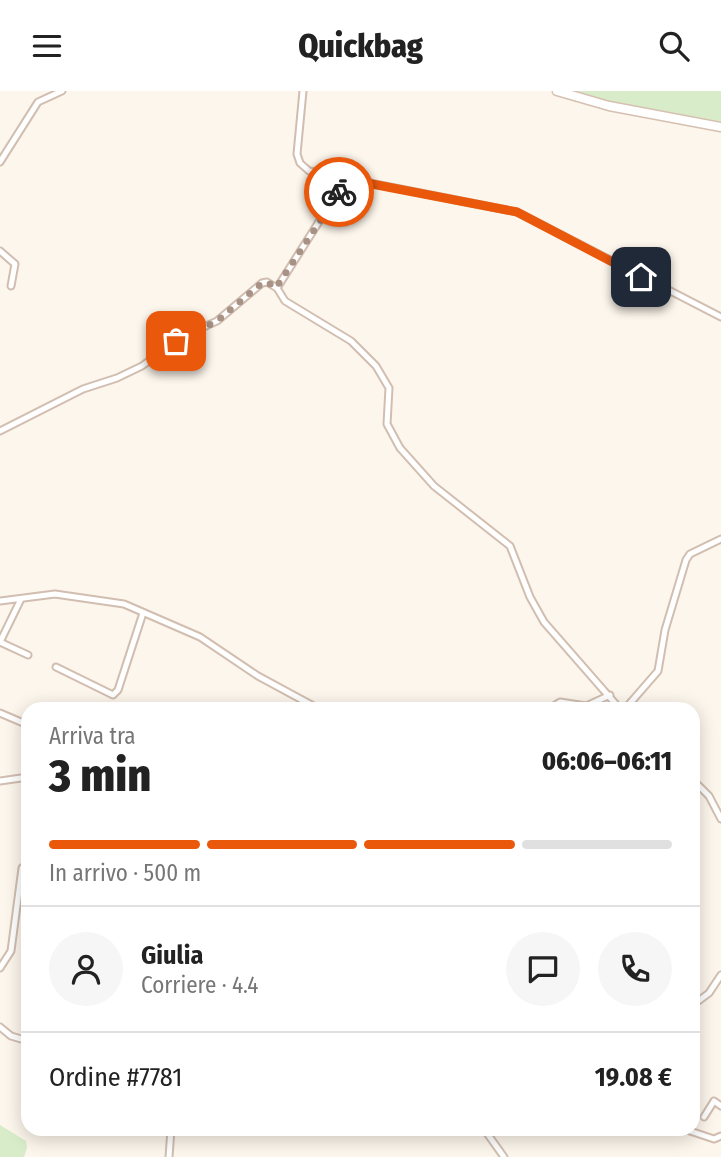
<!DOCTYPE html>
<html lang="it">
<meta charset="utf-8">
<style>
:root{--surface:#fff;--page:#f6f6f6;--text:#222;--muted:#767676;--line:#e0e0e0;--accent:#ea580c}
body{margin:0;font-family:"Fira Sans Condensed",sans-serif;background:var(--page);color:var(--text);height:100vh;display:flex;flex-direction:column;font-size:26px;white-space:nowrap}
*{box-sizing:border-box;margin:0}
p{font-size:23px;color:var(--muted)}
.icon{flex:none;width:38px;height:38px;fill:none;stroke:currentColor;stroke-width:2;stroke-linecap:round;stroke-linejoin:round}
.map{position:relative;flex:1;overflow:hidden}
.sheet{position:absolute;left:21px;top:611px;width:679px;height:434px;display:flex;flex-direction:column;background:var(--surface);border-radius:21px;box-shadow:0 4px 18px #0003}
.sheet>*{flex:none}
.pin{position:absolute;display:grid;place-items:center;width:60px;height:60px;color:#fff;margin:-30px;border-radius:14px;box-shadow:0 4px 10px #0006}
.courier{position:absolute;display:grid;place-items:center;width:70px;height:70px;margin:-35px;border:5px solid #ea580c;border-radius:50%;background:#fff;color:#222;box-shadow:0 2px 9px #0007}
.head em{font-style:normal;font-weight:800}
.head div{display:flex;flex-direction:column-reverse}
.head{display:flex;align-items:center;justify-content:space-between;height:119px;padding:0 28px}
h1{font-size:46px;font-weight:800;line-height:52px}
.bar{display:grid;grid-template-columns:repeat(4,1fr);gap:10px 7px;align-content:center;height:84px;padding:0 28px}
.bar i{height:9px;border-radius:5px;background:var(--line)}
.bar .current{background:var(--accent)}
.bar p{grid-column:span 4}
.line{display:flex;align-items:center;gap:18px;padding:0 28px;border-top:2px solid var(--line)}
.line div{flex:1}
.round{display:grid;place-items:center;flex:none;width:74px;height:74px;border-radius:37px;background:var(--page)}
header{display:flex;justify-content:space-between;align-items:center;height:91px;padding:0 28px;background:var(--surface);font-size:32px;font-weight:800}
.map>svg:first-child{display:block}
.green{fill:#d8ecc9}
.lines{fill:none;stroke-linecap:round;stroke-linejoin:round}
.street-casing{stroke:#d1beb0;stroke-width:9}
.secondary-casing{stroke:#d6c0b0;stroke-width:11}
.street{stroke:#fff;stroke-width:5}
.secondary{stroke:#fff;stroke-width:8}
.done{stroke:#a89285;stroke-width:7;stroke-dasharray:0 12.6}
.route{stroke:#ea580c;stroke-width:9}
</style>
<header><svg class="icon" aria-label="menu" viewBox="0 0 24 24"><path d="M4 6h16M4 12h16M4 18h16"/></svg>Quickbag<svg class="icon" aria-label="search" viewBox="0 0 24 24"><circle cx="10" cy="10" r="6"/><path d="M15 15l6 6"/></svg></header>
<div class="map">
<svg width="721" height="1066" viewBox="0 0 721 1066">
<rect width="100%" height="100%" fill="#fdf6ec"/>
<g class="green">
<path d="M567,0H721V33L598,10Z"/>
<path d="M0,1034L26,1050L27,1057L24,1066H0Z"/>
</g>
<g class="lines">
<defs>
<g id="street">
<path d="M303,0L297,63L300,72L309,80L517,121L721,226"/>
<path d="M0,71L38,11L62,0"/>
<path d="M0,160L15,173L11,195"/>
<path d="M277,197L285,210L351,250L376,275L389,297L387,333L400,357L434,395L510,455L530,506L544,531L620,618"/>
<path d="M277,197L346,88"/>
<path d="M0,340L83,298L117,287L142,275L180,247L217,230L262,192L267,191L277,197"/>
<path d="M0,510L55,503L124,513L200,546L258,585L319,618"/>
<path d="M0,551L21,508"/>
<path d="M0,551L28,564"/>
<path d="M56,576L113,604L118,599L143,522"/>
<path d="M549,618L560,611L586,615L610,604"/>
<path d="M625,618L658,580L665,539L686,469L690,463L721,448"/>
<path d="M0,622L28,634"/>
<path d="M693,689L709,705L721,728"/>
<path d="M0,690L28,686"/>
<path d="M0,877L11,860L22,777L28,772"/>
<path d="M693,914L709,902L721,884"/>
<path d="M0,936L11,945L28,950"/>
<path d="M704,1026L714,1010L721,1015"/>
<path d="M484,1038L504,1066"/>
<path d="M684,1038L714,1048L721,1045"/>
<path d="M169,1066L171,1038"/>
</g>
<path id="secondary" d="M557,0L609,15L721,36"/>
</defs>
<use href="#street" class="street-casing"/>
<use href="#secondary" class="secondary-casing"/>
<use href="#street" class="street"/>
<use href="#secondary" class="secondary"/>
</g>
<g class="lines">
<path class="done" d="M176,250L217,230L262,192L267,191L276,197L339,101"/>
<path class="route" d="M339,101L346,88L517,121L641,186"/>
</g>
</svg>
<div class="pin" style="left:176px;top:250px;background:#ea580c"><svg class="icon" aria-label="bag" viewBox="0 0 24 24"><path d="M5 8h14l-1 12H6zM9 8a3 3 0 0 1 6 0"/></svg></div>
<div class="pin" style="left:641px;top:186px;background:#1f2937"><svg class="icon" aria-label="home" viewBox="0 0 24 24"><path d="M3 11l9-7 9 7M6 9v11h12V9"/></svg></div>
<div class="courier" style="left:339px;top:101px"><svg class="icon" aria-label="bike" viewBox="0 0 24 24"><circle cx="6" cy="16" r="4"/><circle cx="18" cy="16" r="4"/><path d="M6 16l4-8h5l3 8M10 8l3 8H6M13 5h3"/></svg></div>
<section class="sheet">
<div class="head"><div><h1>3 min</h1><p>Arriva tra</p></div><em>06:06–06:11</em></div>
<div class="bar"><i class="current"></i><i class="current"></i><i class="current"></i><i></i><p>In arrivo · 500 m</p></div>
<div class="line" style="height:126px"><a class="round"><svg class="icon" aria-label="person" viewBox="0 0 24 24"><circle cx="12" cy="8" r="4"/><path d="M4 21q1-7 8-7t8 7"/></svg></a><div><b>Giulia</b><p>Corriere · 4.4</p></div><a class="round"><svg class="icon" aria-label="chat" viewBox="0 0 24 24"><path d="M4 5h16v11H9l-5 4z"/></svg></a><a class="round"><svg class="icon" aria-label="phone" viewBox="0 0 24 24"><path d="M5 4h4l2 5-3 2q2 4 5 5l2-3 5 2v4C11 20 4 13 5 4z"/></svg></a></div>
<div class="line" style="height:91px"><div>Ordine #7781</div><b>19.08 €</b></div>
</section>
</div>
